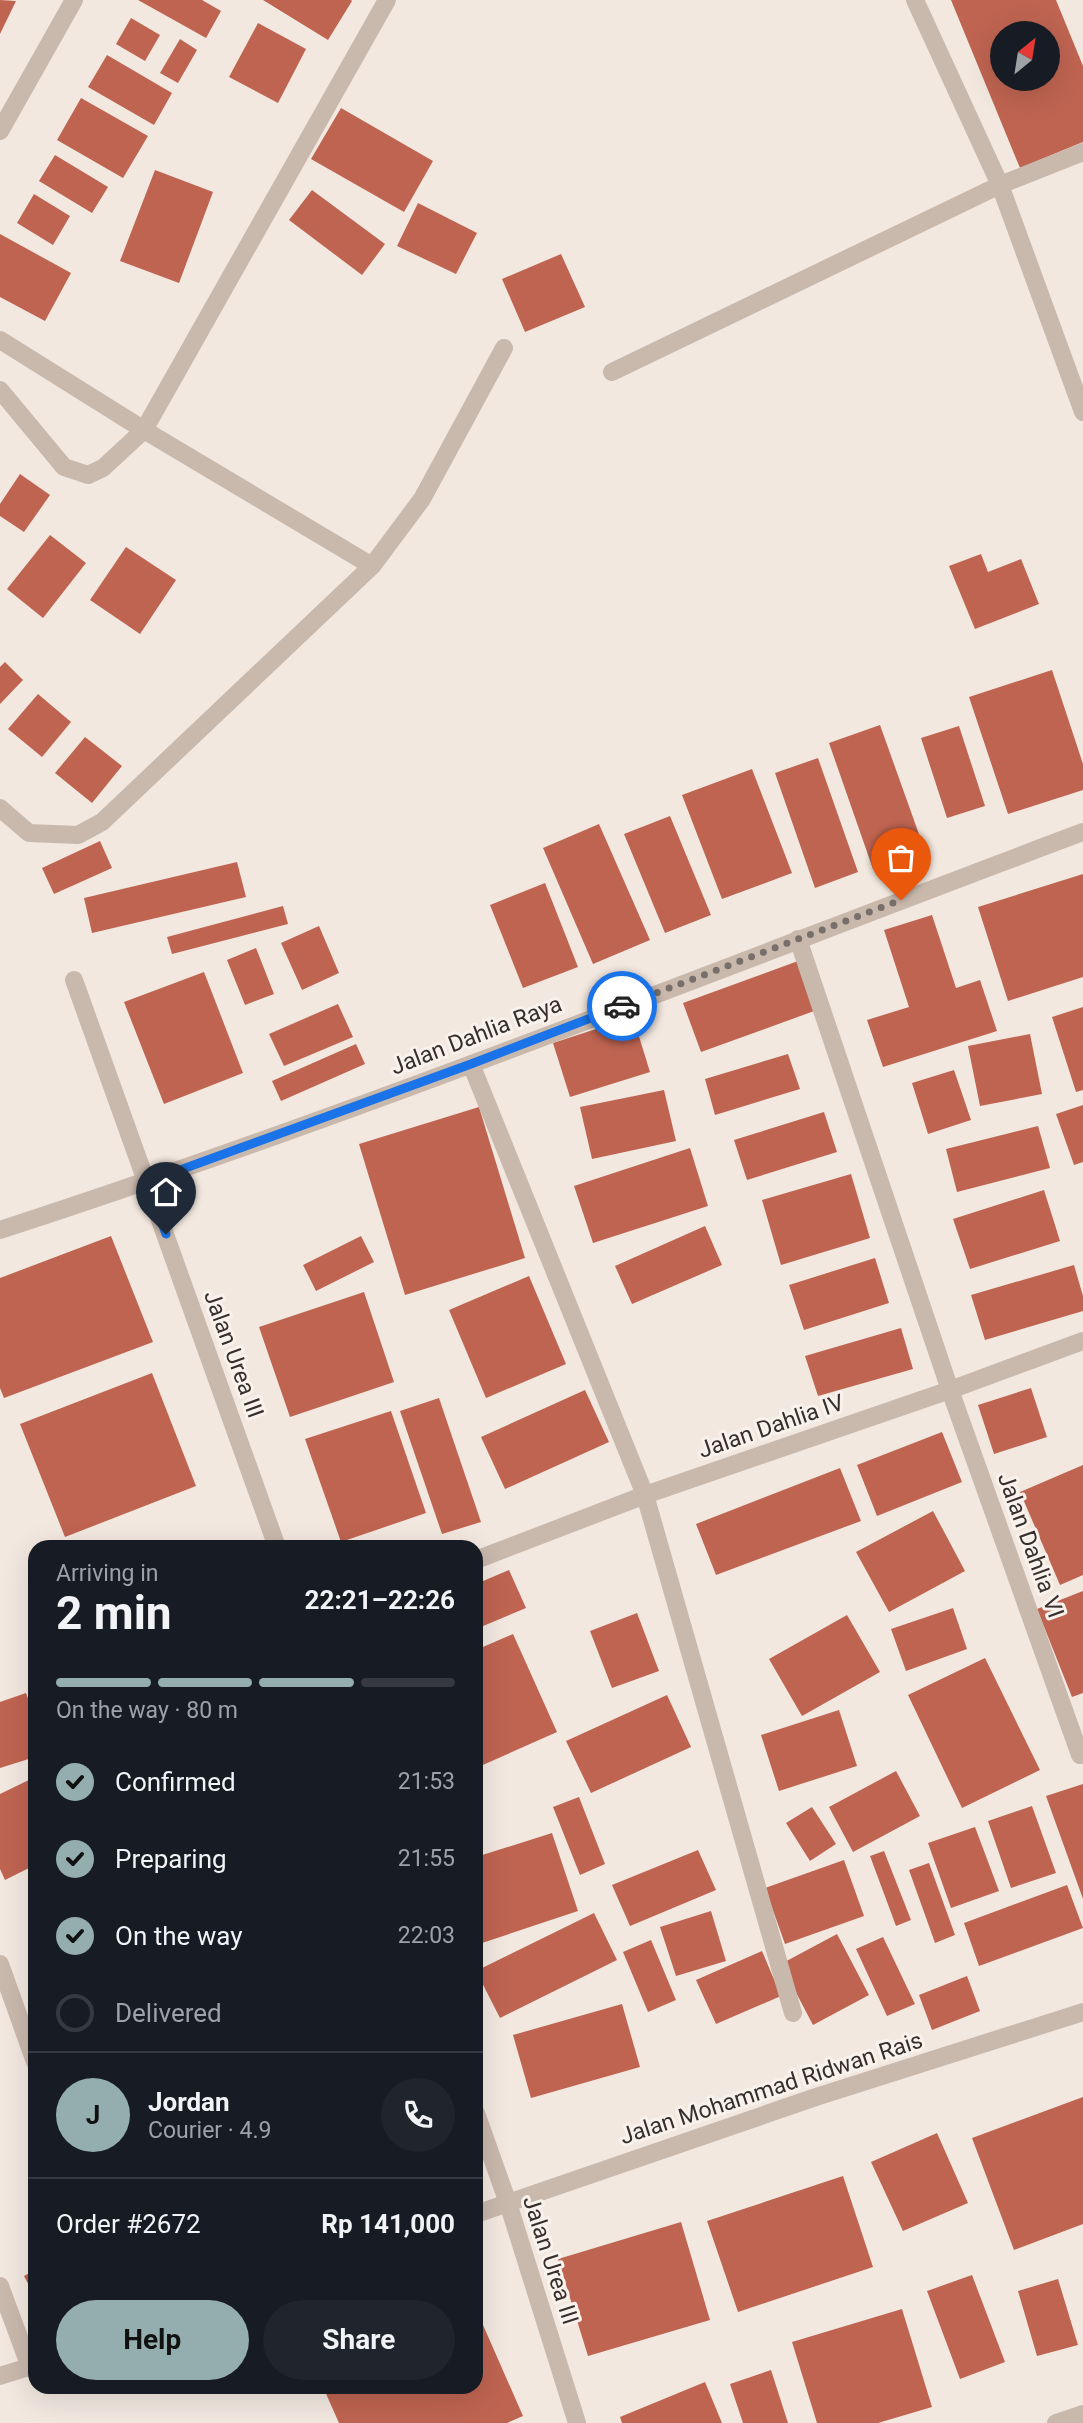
<!DOCTYPE html>
<meta charset="utf-8">
<style>
:root{--surface:#171b24;--page:#20242c;--text:#f1f3f6;--muted:#9ea1a6;--line:#363941;--accent:#94adae}
body{margin:0;font-family:Roboto,sans-serif;background:var(--page);color:var(--text);height:100vh;display:flex;flex-direction:column;font-size:26px;white-space:nowrap}
*{box-sizing:border-box;margin:0}
p{font-size:23px;color:var(--muted)}
.icon{flex:none;width:38px;height:38px;fill:none;stroke:currentColor;stroke-width:2;stroke-linecap:round;stroke-linejoin:round}
.map{position:relative;flex:1;overflow:hidden}
.details{position:absolute;left:28px;top:1540px;width:455px;height:854px;display:flex;flex-direction:column;background:var(--surface);border-radius:21px;box-shadow:0 7px 28px #0002}
.details>*{flex:none}
.needle{width:46px;rotate:30deg}
.controls{position:absolute;left:990px;top:21px;display:grid;gap:14px}
.controls a{display:grid;place-items:center;width:70px;height:70px;border-radius:50%;background:var(--surface);box-shadow:0 7px 28px #0002;font-size:35px}
.pin{position:absolute;display:grid;place-items:center;width:60px;height:60px;color:#fff;margin:-72px -30px;border-radius:50% 50% 50% 0;rotate:-45deg;box-shadow:0 0 7px #0007}
.pin .icon{rotate:45deg}
.courier{position:absolute;display:grid;place-items:center;width:70px;height:70px;margin:-35px;border:5px solid #1a73e8;border-radius:50%;background:#fff;color:#222;box-shadow:0 2px 9px #0007}
.headline em{font-style:normal;font-weight:700}
.headline div{display:flex;flex-direction:column-reverse}
.headline{display:flex;align-items:center;justify-content:space-between;height:119px;padding:0 28px}
h1{font-size:46px;font-weight:700;line-height:52px}
.bar{display:grid;grid-template-columns:repeat(4,1fr);gap:10px 7px;align-content:center;height:84px;padding:0 28px}
.bar i{height:9px;border-radius:5px;background:var(--line)}
.bar .active{background:var(--accent)}
.bar p{grid-column:span 4}
.line{display:flex;align-items:center;gap:18px;padding:0 28px;border-top:2px solid var(--line)}
.line div{flex:1}
.round{display:grid;place-items:center;flex:none;width:74px;height:74px;border-radius:37px;background:var(--page)}
ol{padding:0 28px;list-style:none}
li{display:flex;align-items:center;gap:21px;height:77px}
li p{margin-inline-start:auto}
li .icon{padding:7px;border-radius:50%;background:var(--accent);color:#111;stroke-width:4}
li:last-child{color:var(--muted)}
li i{width:38px;height:38px;border:4px solid var(--line);border-radius:50%}
.primary-button{display:flex;gap:14px;margin-top:auto;padding:14px 28px}
.primary-button a{flex:1;height:80px;border-radius:42px;background:var(--accent);color:#111;font-size:28px;font-weight:700;line-height:80px;text-align:center}
.primary-button a+a{background:var(--page);color:var(--text)}
.map>svg:first-child{display:block}
.building{fill:#bf6451;fill-rule:evenodd}
.lines{fill:none;stroke-linecap:round;stroke-linejoin:round}
.minor{stroke:#c9b8ac;stroke-width:18}
.done{stroke:#796f6a;stroke-width:7;stroke-dasharray:0 12.6}
.route{stroke:#1a73e8;stroke-width:9}
.labels{text-anchor:middle;stroke-width:6;stroke-linejoin:round;paint-order:stroke}
.street-label{font-size:23px;fill:#382e2b;stroke:#f9f2ec}
</style>
<div class="map">
<svg width="1083" height="2423" viewBox="0 0 1083 2423">
<rect width="100%" height="100%" fill="#f2e8e0"/>
<g class="building">
<path d="M0,0L16,1L0,34Z"/>
<path d="M138,0H202L221,11L206,38Z"/>
<path d="M263,0H351L352,1L328,40Z"/>
<path d="M951,0H1056L1083,66V142L1020,168ZM1003,33H1048V79H1003Z"/>
<path d="M131,18L160,35L145,61L116,44Z"/>
<path d="M258,23L306,49L278,103L229,77Z"/>
<path d="M180,39L197,50L178,83L160,73Z"/>
<path d="M107,55L172,93L154,125L88,87Z"/>
<path d="M81,98L148,136L123,178L57,140Z"/>
<path d="M341,108L433,161L404,212L311,159Z"/>
<path d="M55,155L108,187L92,213L39,181Z"/>
<path d="M155,170L213,192L179,283L120,261Z"/>
<path d="M312,190L385,244L362,275L289,220Z"/>
<path d="M34,194L70,216L53,245L17,223Z"/>
<path d="M418,203L477,233L456,274L397,246Z"/>
<path d="M0,234L71,273L45,321L0,297Z"/>
<path d="M561,254L585,307L525,332L502,279Z"/>
<path d="M20,474L50,495L24,532L0,516V504Z"/>
<path d="M50,535L86,563L43,618L7,589Z"/>
<path d="M126,547L176,580L140,634L90,600Z"/>
<path d="M981,554L988,572L1021,559L1039,604L975,629L949,566Z"/>
<path d="M5,662L23,680L0,704V667Z"/>
<path d="M1052,670L1083,764V790L1008,814L969,697Z"/>
<path d="M38,694L71,722L42,757L8,729Z"/>
<path d="M880,725L925,851L873,869L829,743Z"/>
<path d="M959,726L985,806L947,818L921,738Z"/>
<path d="M85,737L122,766L92,803L55,773Z"/>
<path d="M818,758L858,872L815,888L775,773Z"/>
<path d="M752,769L792,873L722,899L682,795Z"/>
<path d="M670,816L711,915L665,933L624,834Z"/>
<path d="M599,824L650,940L593,964L543,848Z"/>
<path d="M100,841L112,868L54,894L42,868Z"/>
<path d="M237,862L246,897L92,933L84,898Z"/>
<path d="M1083,874V977L1008,1001L978,907Z"/>
<path d="M545,883L578,967L523,988L490,905Z"/>
<path d="M283,906L288,924L172,954L167,937Z"/>
<path d="M932,915L956,988L980,980L997,1031L883,1067L867,1020L909,1007L884,930Z"/>
<path d="M319,926L339,973L302,990L281,943Z"/>
<path d="M256,948L274,994L245,1005L227,960Z"/>
<path d="M798,961L817,1010L701,1052L683,1003Z"/>
<path d="M204,972L243,1073L164,1104L124,1002Z"/>
<path d="M338,1004L353,1037L284,1066L269,1034Z"/>
<path d="M1083,1007V1090L1076,1092L1052,1017Z"/>
<path d="M633,1017L650,1072L570,1097L553,1043Z"/>
<path d="M1030,1034L1042,1094L980,1106L968,1046Z"/>
<path d="M356,1044L365,1064L281,1101L272,1081Z"/>
<path d="M788,1054L800,1089L715,1115L705,1079Z"/>
<path d="M954,1070L971,1120L928,1134L912,1083Z"/>
<path d="M664,1090L676,1141L592,1159L580,1107Z"/>
<path d="M1083,1105V1162L1074,1165L1056,1114Z"/>
<path d="M479,1107L525,1258L405,1295L359,1144Z"/>
<path d="M824,1112L837,1152L747,1180L734,1140Z"/>
<path d="M1038,1126L1050,1168L957,1192L946,1149Z"/>
<path d="M690,1148L708,1206L593,1243L574,1186Z"/>
<path d="M851,1174L870,1238L781,1265L762,1200Z"/>
<path d="M1044,1190L1060,1241L970,1269L953,1219Z"/>
<path d="M705,1226L722,1265L632,1304L615,1266Z"/>
<path d="M111,1236L153,1342L4,1398L0,1388V1278Z"/>
<path d="M361,1236L374,1262L316,1291L303,1265Z"/>
<path d="M875,1258L889,1303L804,1330L789,1285Z"/>
<path d="M1074,1265L1083,1296V1311L985,1340L971,1295Z"/>
<path d="M529,1276L566,1364L486,1398L449,1310Z"/>
<path d="M364,1292L394,1382L290,1417L259,1327Z"/>
<path d="M901,1328L913,1369L818,1396L805,1356Z"/>
<path d="M152,1373L196,1486L65,1537L20,1424Z"/>
<path d="M1031,1388L1047,1437L994,1454L978,1405Z"/>
<path d="M585,1390L609,1442L505,1489L481,1437Z"/>
<path d="M439,1398L481,1522L442,1534L400,1411Z"/>
<path d="M391,1411L426,1513L341,1542L305,1439Z"/>
<path d="M942,1432L962,1482L877,1516L857,1465Z"/>
<path d="M1083,1465V1575L1060,1585L1020,1492Z"/>
<path d="M840,1468L861,1521L716,1575L696,1524Z"/>
<path d="M933,1511L965,1571L889,1612L856,1552Z"/>
<path d="M509,1570L526,1608L476,1629V1584Z"/>
<path d="M1083,1591V1693L1072,1697L1037,1609Z"/>
<path d="M953,1608L967,1649L906,1671L891,1629Z"/>
<path d="M637,1613L659,1671L612,1688L590,1631Z"/>
<path d="M847,1615L880,1672L802,1716L769,1659Z"/>
<path d="M513,1634L557,1732L476,1768V1650Z"/>
<path d="M985,1658L1040,1770L962,1808L908,1695Z"/>
<path d="M26,1693L35,1718V1757L0,1768V1702Z"/>
<path d="M667,1695L691,1747L591,1793L566,1741Z"/>
<path d="M839,1710L857,1766L779,1791L761,1735Z"/>
<path d="M896,1771L920,1816L853,1852L829,1807Z"/>
<path d="M35,1777V1865L5,1880L0,1869V1794Z"/>
<path d="M1083,1784V1899L1046,1796Z"/>
<path d="M579,1797L605,1864L580,1875L553,1807Z"/>
<path d="M1032,1806L1056,1873L1011,1888L988,1821Z"/>
<path d="M812,1807L836,1844L810,1861L786,1823Z"/>
<path d="M975,1827L999,1891L951,1908L928,1843Z"/>
<path d="M552,1833L578,1911L476,1945V1857Z"/>
<path d="M698,1850L716,1890L630,1926L612,1885Z"/>
<path d="M884,1851L911,1920L896,1926L870,1856Z"/>
<path d="M844,1860L864,1916L785,1944L765,1888Z"/>
<path d="M929,1863L955,1935L935,1943L909,1870Z"/>
<path d="M1067,1885L1083,1928L979,1966L964,1923Z"/>
<path d="M711,1911L726,1961L676,1976L660,1927Z"/>
<path d="M594,1913L617,1960L500,2018L476,1971Z"/>
<path d="M837,1934L869,1995L813,2025L781,1964Z"/>
<path d="M883,1937L915,2004L887,2016L856,1949Z"/>
<path d="M651,1940L676,2000L648,2012L623,1952Z"/>
<path d="M762,1951L781,1996L716,2024L696,1980Z"/>
<path d="M967,1976L980,2011L932,2030L919,1995Z"/>
<path d="M622,2004L640,2067L531,2098L513,2035Z"/>
<path d="M1083,2097V2224L1014,2250L972,2138Z"/>
<path d="M937,2133L968,2203L903,2231L871,2162Z"/>
<path d="M843,2176L873,2267L738,2312L707,2221Z"/>
<path d="M681,2222L710,2320L588,2356L558,2259Z"/>
<path d="M35,2270V2297L24,2276Z"/>
<path d="M972,2275L1005,2362L960,2379L927,2291Z"/>
<path d="M1058,2279L1078,2345L1037,2356L1018,2291Z"/>
<path d="M476,2309L523,2416L507,2423H339L323,2387H476Z"/>
<path d="M902,2309L932,2407L878,2423H817L792,2342Z"/>
<path d="M771,2370L788,2423H743L730,2384Z"/>
<path d="M705,2382L722,2423H622L620,2417Z"/>
</g>
<g class="lines">
<g class="minor">
<path d="M0,131L74,0"/>
<path d="M1083,152L1000,185L1083,412"/>
<path d="M0,340L144,430L103,468L88,475L64,467L0,390"/>
<path d="M612,372L1000,185L915,0"/>
<path d="M372,566L144,430L387,0"/>
<path d="M0,808L29,833L78,835L102,822L372,566L422,499L504,348"/>
<path d="M798,939L950,1390L1080,1755"/>
<path d="M74,980L277,1547"/>
<path d="M471,1064L645,1495L793,2013"/>
<path d="M0,1230C366,1111 723,967 1083,832"/>
<path d="M476,1560L645,1495L950,1390L1083,1341"/>
<path d="M0,1964L35,2062"/>
<path d="M476,2113L508,2203L577,2423"/>
<path d="M476,2214L816,2097L1083,2012"/>
<path d="M0,2286L30,2367"/>
<path d="M0,2376L35,2365"/>
<path d="M1056,2423L1083,2414"/>
</g>
</g>
<g class="lines">
<path class="done" d="M622,1006L901,900"/>
<path class="route" d="M166,1234L147,1182L471,1064L622,1006"/>
</g>
<g class="labels">
<g class="street-label">
<text transform="translate(476 1035) rotate(-21)" y="8">Jalan Dahlia Raya</text>
<text transform="translate(234 1354) rotate(70)" y="8">Jalan Urea III</text>
<text transform="translate(771 1426) rotate(-19)" y="8">Jalan Dahlia IV</text>
<text transform="translate(1031 1545) rotate(70)" y="8">Jalan Dahlia VI</text>
<text transform="translate(771 2088) rotate(-18)" y="8">Jalan Mohammad Ridwan Rais</text>
<text transform="translate(551 2260) rotate(72)" y="8">Jalan Urea III</text>
</g>
</g>
</svg>
<div class="controls">
<a><svg class="needle" viewBox="-14 -14 28 28"><path d="M0-13l5 13h-10z" fill="#e53935"/><path d="M0 13l5-13h-10z" fill="#9ea1a6"/></svg></a>
</div>
<div class="pin" style="left:901px;top:900px;background:#ea580c"><svg class="icon" aria-label="bag" viewBox="0 0 24 24"><path d="M5 8h14l-1 12H6zM9 8a3 3 0 0 1 6 0"/></svg></div>
<div class="pin" style="left:166px;top:1234px;background:#1f2937"><svg class="icon" aria-label="home" viewBox="0 0 24 24"><path d="M3 11l9-7 9 7M6 9v11h12V9"/></svg></div>
<div class="courier" style="left:622px;top:1006px"><svg class="icon" aria-label="car" viewBox="0 0 24 24"><path d="M5 17H2v-5l4-1 3-4h7l3 4 3 1v5h-3M9 17h6M6 11h13"/><circle cx="7" cy="17" r="2"/><circle cx="17" cy="17" r="2"/></svg></div>
<section class="details">
<div class="headline"><div><h1>2 min</h1><p>Arriving in</p></div><em>22:21–22:26</em></div>
<div class="bar"><i class="active"></i><i class="active"></i><i class="active"></i><i></i><p>On the way · 80 m</p></div>
<ol>
<li><svg class="icon" aria-label="check" viewBox="0 0 24 24"><path d="M5 12l5 5 9-10"/></svg>Confirmed<p>21:53</p></li>
<li><svg class="icon" aria-label="check" viewBox="0 0 24 24"><path d="M5 12l5 5 9-10"/></svg>Preparing<p>21:55</p></li>
<li><svg class="icon" aria-label="check" viewBox="0 0 24 24"><path d="M5 12l5 5 9-10"/></svg>On the way<p>22:03</p></li>
<li><i></i>Delivered</li>
</ol>
<div class="line" style="height:126px"><b class="round" style="background:var(--accent);color:#111">J</b><div><b>Jordan</b><p>Courier · 4.9</p></div><a class="round"><svg class="icon" aria-label="phone" viewBox="0 0 24 24"><path d="M5 4h4l2 5-3 2q2 4 5 5l2-3 5 2v4C11 20 4 13 5 4z"/></svg></a></div>
<div class="line" style="height:91px"><div>Order #2672</div><b>Rp 141,000</b></div>
<div class="primary-button"><a>Help</a><a>Share</a></div>
</section>
</div>
